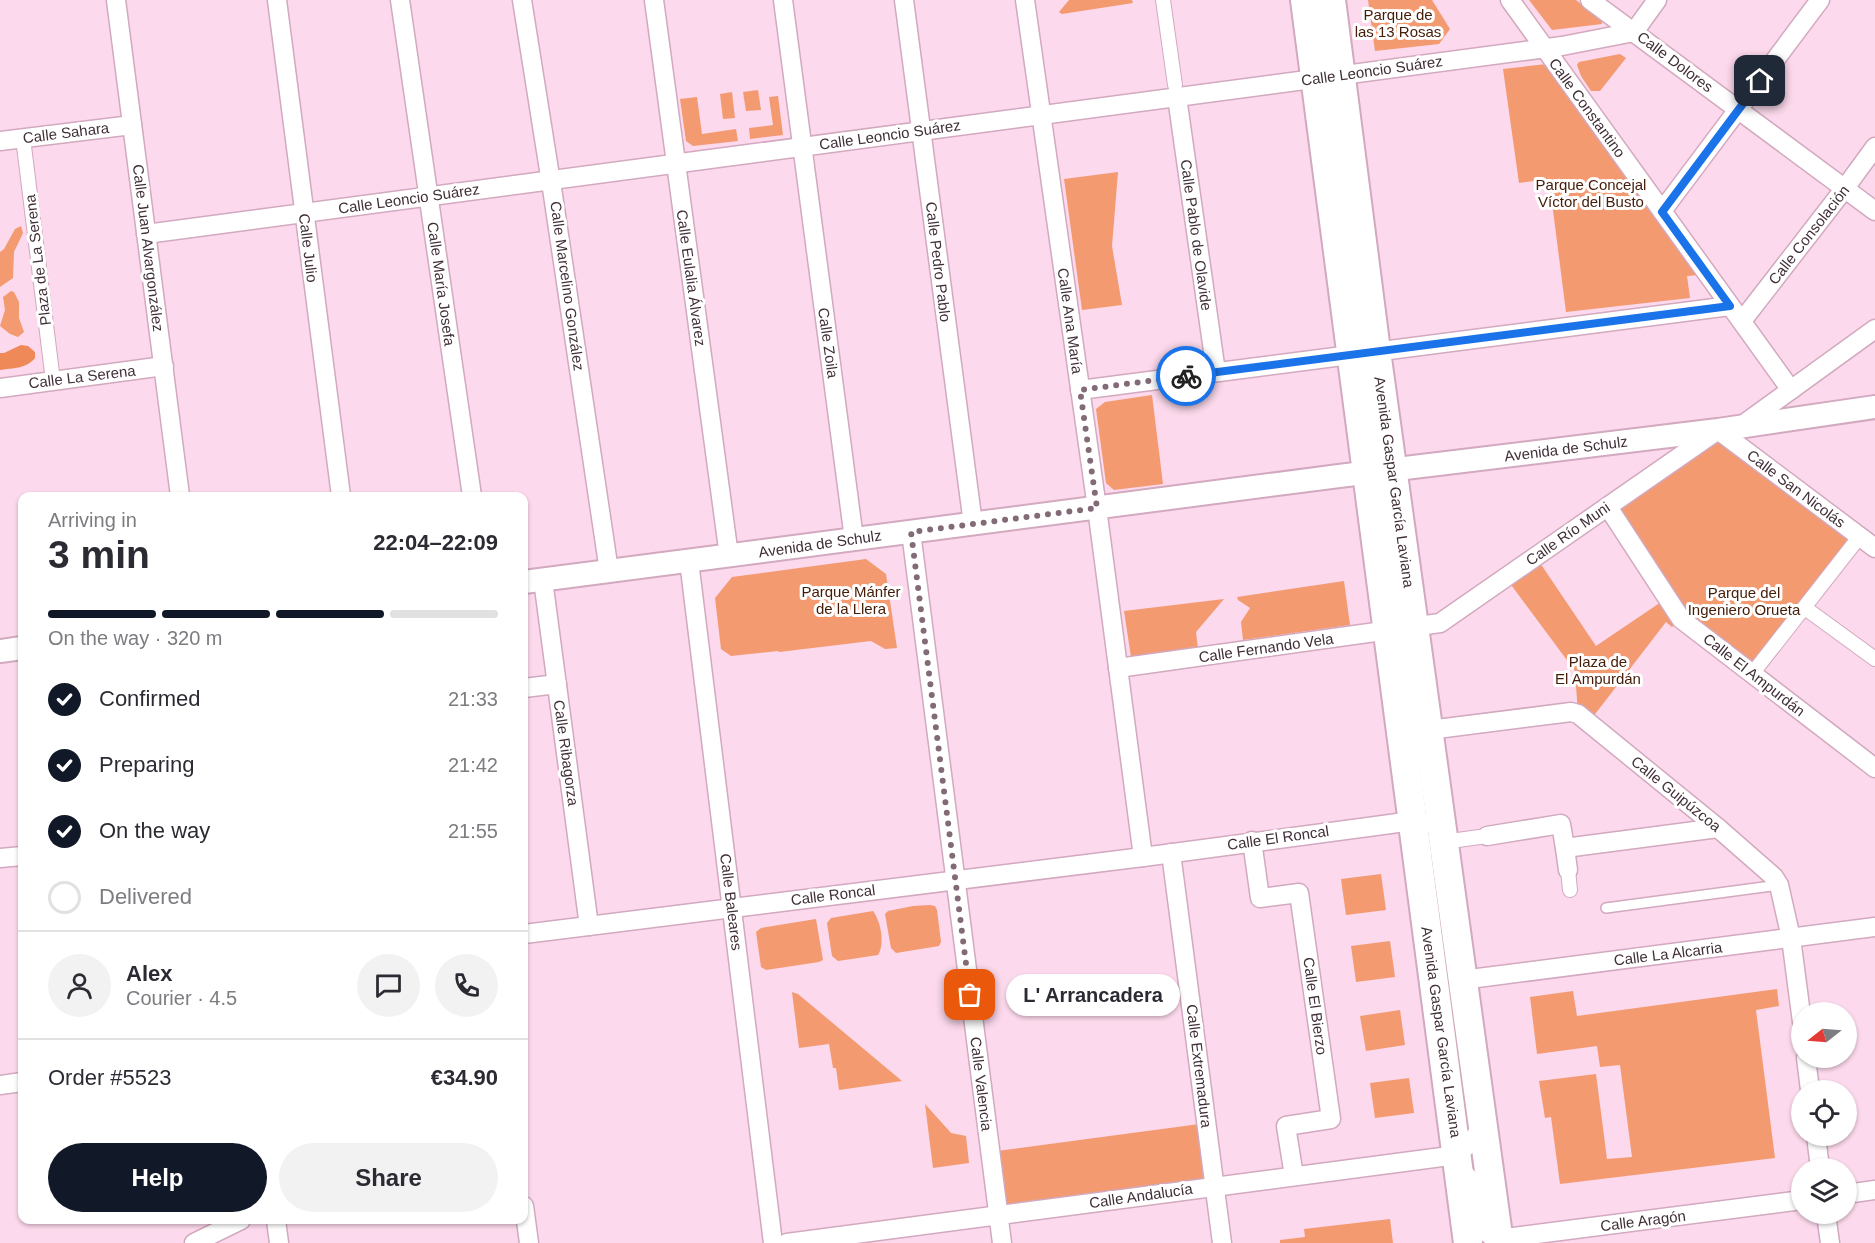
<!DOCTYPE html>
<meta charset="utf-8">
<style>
:root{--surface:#fff;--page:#f2f2f3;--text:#2b2b33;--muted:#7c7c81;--line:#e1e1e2;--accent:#111827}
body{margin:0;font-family:Arial,sans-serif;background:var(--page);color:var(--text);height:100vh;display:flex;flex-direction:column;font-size:22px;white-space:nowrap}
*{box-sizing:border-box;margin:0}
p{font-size:20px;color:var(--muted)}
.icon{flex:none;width:33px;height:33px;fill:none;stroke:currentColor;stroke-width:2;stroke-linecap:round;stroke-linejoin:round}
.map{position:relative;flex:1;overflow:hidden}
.panel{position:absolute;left:18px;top:492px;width:510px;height:732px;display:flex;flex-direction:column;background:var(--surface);border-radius:12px;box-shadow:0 2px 4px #0004}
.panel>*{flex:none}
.needle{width:39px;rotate:253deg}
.controls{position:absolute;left:1791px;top:1002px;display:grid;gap:12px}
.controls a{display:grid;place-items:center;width:66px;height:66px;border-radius:50%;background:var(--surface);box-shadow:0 2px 4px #0004;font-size:30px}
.pin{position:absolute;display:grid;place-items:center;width:51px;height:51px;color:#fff;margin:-26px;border-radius:12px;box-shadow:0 3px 9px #0006}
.courier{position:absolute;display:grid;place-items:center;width:60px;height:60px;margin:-30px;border:4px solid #1a73e8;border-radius:50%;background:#fff;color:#222;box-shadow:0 2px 8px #0007}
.bubble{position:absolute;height:42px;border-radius:21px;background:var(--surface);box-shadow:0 2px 4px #0004;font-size:20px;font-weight:800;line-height:42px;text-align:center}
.headline em{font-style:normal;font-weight:800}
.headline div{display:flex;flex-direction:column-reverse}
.headline{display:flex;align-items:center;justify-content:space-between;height:102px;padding:0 30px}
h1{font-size:39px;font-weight:800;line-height:45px}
.bar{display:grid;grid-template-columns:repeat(4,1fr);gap:9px 6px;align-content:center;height:72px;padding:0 30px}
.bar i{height:8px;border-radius:4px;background:var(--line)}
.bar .selected{background:var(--accent)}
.bar p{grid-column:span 4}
.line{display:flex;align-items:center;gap:15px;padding:0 30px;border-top:2px solid var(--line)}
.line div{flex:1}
.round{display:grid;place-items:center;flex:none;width:63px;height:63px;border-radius:32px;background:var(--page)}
ol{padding:0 30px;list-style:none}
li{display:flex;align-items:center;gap:18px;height:66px}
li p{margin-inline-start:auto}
li .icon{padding:6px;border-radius:50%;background:var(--accent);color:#fff;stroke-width:4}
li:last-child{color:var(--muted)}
li i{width:33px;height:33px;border:3px solid var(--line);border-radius:50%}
.action{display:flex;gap:12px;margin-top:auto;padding:12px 30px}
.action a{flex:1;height:69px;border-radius:36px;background:var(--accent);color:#fff;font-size:24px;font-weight:800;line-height:69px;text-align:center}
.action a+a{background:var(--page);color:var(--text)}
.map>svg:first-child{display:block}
.green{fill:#f39a71}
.forest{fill:#f08958}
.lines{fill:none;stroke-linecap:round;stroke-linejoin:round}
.service-casing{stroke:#d2a9bf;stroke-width:12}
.pedestrian-casing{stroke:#d2a9bf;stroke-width:16}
.minor-casing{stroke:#d2a9bf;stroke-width:21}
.tertiary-casing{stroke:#d2a9bf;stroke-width:26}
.primary-casing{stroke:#d2a9bf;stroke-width:32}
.service{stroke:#fff;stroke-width:9}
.pedestrian{stroke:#fff;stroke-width:14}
.minor{stroke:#fff;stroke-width:18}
.tertiary{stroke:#fff;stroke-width:22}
.primary{stroke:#fff;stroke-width:28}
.done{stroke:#826a77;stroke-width:6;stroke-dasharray:0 10.8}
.route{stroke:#1a73e8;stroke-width:8}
.labels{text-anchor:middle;stroke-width:6;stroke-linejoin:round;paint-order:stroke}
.park-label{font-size:15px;fill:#441c07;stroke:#fff}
.street-label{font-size:15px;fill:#402f38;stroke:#fff}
</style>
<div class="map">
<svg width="1875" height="1243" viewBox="0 0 1875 1243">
<rect width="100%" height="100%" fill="#fcd9ec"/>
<g class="green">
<path d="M1069,0H1132L1133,3L1062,14L1059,12Z"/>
<path d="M1368,0H1432L1450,29L1439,44L1375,51Z"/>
<path d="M1529,0H1576L1602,21V24L1552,30Z"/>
<path d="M1620,54L1626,58L1600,91H1591L1581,76L1577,65L1579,62Z"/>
<path d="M1547,64L1699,275L1687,276L1690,298L1566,312L1549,179L1519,183L1503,69Z"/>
<path d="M758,90L761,110L746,111L743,92Z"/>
<path d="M732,92L735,118L723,119L720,94Z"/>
<path d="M778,96L783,135L750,139L749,128L773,125L769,97Z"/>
<path d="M697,97L702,134L736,129L738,141L693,146L686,141L680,99Z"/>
<path d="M1118,172L1112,246L1122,305L1082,310L1064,179Z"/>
<path d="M21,226L23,233L14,252L13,278L0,287V252L4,249L15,229Z"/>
<path d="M11,291L14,292L19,302V318L24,332L18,337L10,334L0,326L5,310L3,297Z"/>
<path d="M1152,395L1163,484L1114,490L1106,483L1096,409L1105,402Z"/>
<path d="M1718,430L1860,536L1752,674L1681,619L1672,627L1666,622L1589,722L1578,714L1575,671L1506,578L1536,557L1596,646L1667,598L1608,507Z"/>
<path d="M866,559L886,574L897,648L885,649L871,641L779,652L778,651L731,656L721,649L715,598L732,577Z"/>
<path d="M1344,581L1350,625L1243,640L1241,622L1250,608L1238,600L1237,597Z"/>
<path d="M1224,599L1196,632L1198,649L1131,657L1124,611Z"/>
<path d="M1381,874L1386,910L1346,915L1341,879Z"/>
<path d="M930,905L935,906L937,910L941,942L939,946L896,953L891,948L885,914L888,911L913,906Z"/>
<path d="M873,911C881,922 885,944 878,955L838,961L832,956L827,923L831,918Z"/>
<path d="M816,919L823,960L819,962L766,970L761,967L756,932L761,928Z"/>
<path d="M1390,941L1395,977L1356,982L1351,946Z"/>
<path d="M1777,989L1779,1006L1756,1010L1775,1158L1560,1184L1551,1117L1545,1118L1539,1081L1596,1074L1607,1159L1632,1157L1620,1065L1600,1067L1597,1046L1537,1054L1530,997L1573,991L1577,1016Z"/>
<path d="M792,992L798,994L902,1081L839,1090L836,1068H833L829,1044L799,1048Z"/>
<path d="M1400,1010L1405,1045L1366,1051L1360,1016Z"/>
<path d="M1409,1078L1414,1113L1375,1118L1370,1083Z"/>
<path d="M925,1104L951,1133L966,1136L969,1163L933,1168Z"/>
<path d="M1207,1123L1215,1187L998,1215L990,1152Z"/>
<path d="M1390,1219L1393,1243H1280V1240L1305,1237L1304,1229Z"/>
</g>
<path class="forest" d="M21,345L28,346L35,352V358C26,369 13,368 0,370V353H4Z"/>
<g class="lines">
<defs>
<path id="service" d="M1606,908L1779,885"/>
<g id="pedestrian">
<path d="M1163,0L1175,85"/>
<path d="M23,138L53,381"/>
<path d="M1805,608L1875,659"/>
<path d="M1752,674L1860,536"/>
<path d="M1443,842L1487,836"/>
<path d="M1568,870L1570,890"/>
</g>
<g id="minor">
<path d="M116,0L180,496"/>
<path d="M277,0L341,496"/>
<path d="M400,0L472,496"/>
<path d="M522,0L553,195L609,571"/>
<path d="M654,0L729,556"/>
<path d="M783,0L854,539"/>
<path d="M904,0L973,524"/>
<path d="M1025,0L1097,508L1143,857"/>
<path d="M1510,0L1791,390"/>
<path d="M1590,0L1875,211"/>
<path d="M1177,97L1216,372"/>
<path d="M0,141L132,125"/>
<path d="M1662,211L1820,0"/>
<path d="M146,234L1562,46L1634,32L1657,0"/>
<path d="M1742,321L1845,188L1875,147"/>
<path d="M0,388L164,366"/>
<path d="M1080,390L1730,306"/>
<path d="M1741,426L1875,329"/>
<path d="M1608,507L1681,619L1875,768"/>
<path d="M911,532L1002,1243"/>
<path d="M689,561L773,1243"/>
<path d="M543,580L589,926"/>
<path d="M1118,668L1440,623L1718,430L1875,548"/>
<path d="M524,688L557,684"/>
<path d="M1429,730L1571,712L1578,714L1718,828L1774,877L1779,885L1791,938L1802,1022"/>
<path d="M1487,836L1561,824L1565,848L1718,828"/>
<path d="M1252,841L1260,898L1299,893L1331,1119L1286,1126L1294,1176"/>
<path d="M1565,848L1568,870"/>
<path d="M1171,853L1222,1243"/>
<path d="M0,858L22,856"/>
<path d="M524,934L1143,857L1383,825L1412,821L1423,823"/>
<path d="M1462,980L1875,927"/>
<path d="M1806,1058L1810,1090"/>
<path d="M0,1085L22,1082"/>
<path d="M1816,1136L1820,1168"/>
<path d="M1465,1174C1483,1192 1473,1216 1486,1232C1488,1235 1494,1237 1498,1239L1802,1200"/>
<path d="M1846,1194L1875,1190"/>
<path d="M524,1206L529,1243"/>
<path d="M1826,1214L1830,1243"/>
<path d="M276,1220L279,1243"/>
<path d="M194,1243L241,1220"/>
<path d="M787,1243L1457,1155L1471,1142L1482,1126"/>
</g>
<g id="tertiary">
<path d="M524,582L1339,476L1718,430L1875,407"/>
<path d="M0,651L22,648"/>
</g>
<g id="primary">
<path d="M1305,0L1468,1243"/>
<path d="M1331,0L1376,351L1499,1243"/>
</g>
</defs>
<use href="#service" class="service-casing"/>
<use href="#pedestrian" class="pedestrian-casing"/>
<use href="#minor" class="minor-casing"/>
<use href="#tertiary" class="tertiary-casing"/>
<use href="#primary" class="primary-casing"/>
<use href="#service" class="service"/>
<use href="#pedestrian" class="pedestrian"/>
<use href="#minor" class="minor"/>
<use href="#tertiary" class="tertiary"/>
<use href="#primary" class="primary"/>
</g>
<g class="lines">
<path class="done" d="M970,995L911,532L1097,508L1080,390L1186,376"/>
<path class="route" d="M1186,376L1730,306L1662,212L1760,81"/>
</g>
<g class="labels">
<g class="park-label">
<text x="1398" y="20">Parque de<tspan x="1398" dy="17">las 13 Rosas</tspan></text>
<text x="1591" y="190">Parque Concejal<tspan x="1591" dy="17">Víctor del Busto</tspan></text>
<text x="851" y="597">Parque Mánfer<tspan x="851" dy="17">de la Llera</tspan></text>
<text x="1744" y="598">Parque del<tspan x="1744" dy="17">Ingeniero Orueta</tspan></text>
<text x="1598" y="667">Plaza de<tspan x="1598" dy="17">El Ampurdán</tspan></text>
</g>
<g class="street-label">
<text transform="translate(1675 62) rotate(37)" y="5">Calle Dolores</text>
<text transform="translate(1372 71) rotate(-8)" y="5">Calle Leoncio Suárez</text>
<text transform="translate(1587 108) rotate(54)" y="5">Calle Constantino</text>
<text transform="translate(66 133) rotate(-7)" y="5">Calle Sahara</text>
<text transform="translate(890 135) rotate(-8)" y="5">Calle Leoncio Suárez</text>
<text transform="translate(409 199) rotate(-8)" y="5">Calle Leoncio Suárez</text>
<text transform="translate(1196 235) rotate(82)" y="5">Calle Pablo de Olavide</text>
<text transform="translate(1809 235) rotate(-52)" y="5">Calle Consolación</text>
<text transform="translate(148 248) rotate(83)" y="5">Calle Juan Alvargonzález</text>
<text transform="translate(308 248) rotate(83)" y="5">Calle Julio</text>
<text transform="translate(38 260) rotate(-97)" y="5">Plaza de La Serena</text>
<text transform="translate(938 262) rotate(83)" y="5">Calle Pedro Pablo</text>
<text transform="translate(691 278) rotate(82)" y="5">Calle Eulalia Álvarez</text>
<text transform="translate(441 284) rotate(82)" y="5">Calle María Josefa</text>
<text transform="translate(567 286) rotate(82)" y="5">Calle Marcelino González</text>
<text transform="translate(1070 321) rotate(82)" y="5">Calle Ana María</text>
<text transform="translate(828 343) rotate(82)" y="5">Calle Zoila</text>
<text transform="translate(82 377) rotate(-7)" y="5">Calle La Serena</text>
<text transform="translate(1566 449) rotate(-7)" y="5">Avenida de Schulz</text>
<text transform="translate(1394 482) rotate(82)" y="5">Avenida Gaspar García Laviana</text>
<text transform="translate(1796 489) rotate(37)" y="5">Calle San Nicolás</text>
<text transform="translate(1568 534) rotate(-35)" y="5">Calle Río Muni</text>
<text transform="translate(820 544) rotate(-8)" y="5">Avenida de Schulz</text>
<text transform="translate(1266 648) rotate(-8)" y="5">Calle Fernando Vela</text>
<text transform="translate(1754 675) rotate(38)" y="5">Calle El Ampurdán</text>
<text transform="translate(566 753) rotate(82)" y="5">Calle Ribagorza</text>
<text transform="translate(1676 794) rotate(39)" y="5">Calle Guipúzcoa</text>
<text transform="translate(1278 838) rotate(-8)" y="5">Calle El Roncal</text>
<text transform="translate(833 895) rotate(-7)" y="5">Calle Roncal</text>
<text transform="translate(731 902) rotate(83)" y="5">Calle Baleares</text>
<text transform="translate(1668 954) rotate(-7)" y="5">Calle La Alcarria</text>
<text transform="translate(1315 1006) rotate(82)" y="5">Calle El Bierzo</text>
<text transform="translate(1441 1032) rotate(82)" y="5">Avenida Gaspar García Laviana</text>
<text transform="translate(1199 1066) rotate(83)" y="5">Calle Extremadura</text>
<text transform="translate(981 1084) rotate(83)" y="5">Calle Valencia</text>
<text transform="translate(1141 1196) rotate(-8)" y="5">Calle Andalucía</text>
<text transform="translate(1643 1221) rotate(-7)" y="5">Calle Aragón</text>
</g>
</g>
</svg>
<div class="controls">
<a><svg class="needle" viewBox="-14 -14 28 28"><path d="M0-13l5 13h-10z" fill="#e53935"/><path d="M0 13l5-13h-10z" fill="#7c7c81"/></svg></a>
<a><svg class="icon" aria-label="locate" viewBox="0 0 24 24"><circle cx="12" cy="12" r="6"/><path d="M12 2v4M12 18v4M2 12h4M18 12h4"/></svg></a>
<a><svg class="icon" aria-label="layers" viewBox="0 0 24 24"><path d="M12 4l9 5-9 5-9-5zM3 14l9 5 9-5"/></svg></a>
</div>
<div class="pin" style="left:970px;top:995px;background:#ea580c"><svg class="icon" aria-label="bag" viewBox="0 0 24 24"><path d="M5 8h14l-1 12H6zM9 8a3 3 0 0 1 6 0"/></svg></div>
<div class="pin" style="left:1760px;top:81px;background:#1f2937"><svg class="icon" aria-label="home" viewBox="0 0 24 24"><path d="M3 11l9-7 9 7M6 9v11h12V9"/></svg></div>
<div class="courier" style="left:1186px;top:376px"><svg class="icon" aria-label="bike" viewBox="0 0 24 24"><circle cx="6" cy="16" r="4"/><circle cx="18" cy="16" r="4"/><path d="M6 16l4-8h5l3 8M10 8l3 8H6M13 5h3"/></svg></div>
<div class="bubble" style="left:1006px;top:974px;width:174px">L' Arrancadera</div>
<section class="panel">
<div class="headline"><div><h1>3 min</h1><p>Arriving in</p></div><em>22:04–22:09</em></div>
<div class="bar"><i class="selected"></i><i class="selected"></i><i class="selected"></i><i></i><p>On the way · 320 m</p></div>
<ol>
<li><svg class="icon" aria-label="check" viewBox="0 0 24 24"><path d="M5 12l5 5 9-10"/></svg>Confirmed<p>21:33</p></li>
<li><svg class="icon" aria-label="check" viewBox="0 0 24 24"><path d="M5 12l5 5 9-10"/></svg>Preparing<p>21:42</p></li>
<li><svg class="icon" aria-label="check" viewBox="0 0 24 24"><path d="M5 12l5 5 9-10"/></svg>On the way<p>21:55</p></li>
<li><i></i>Delivered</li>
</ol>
<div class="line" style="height:108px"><a class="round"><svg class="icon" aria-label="person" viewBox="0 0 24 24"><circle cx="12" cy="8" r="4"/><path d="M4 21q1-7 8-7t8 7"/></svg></a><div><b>Alex</b><p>Courier · 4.5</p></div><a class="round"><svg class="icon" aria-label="chat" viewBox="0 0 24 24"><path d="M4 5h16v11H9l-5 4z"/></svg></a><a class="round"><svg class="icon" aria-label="phone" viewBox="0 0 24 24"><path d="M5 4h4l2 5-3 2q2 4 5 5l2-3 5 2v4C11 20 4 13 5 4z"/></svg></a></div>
<div class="line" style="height:78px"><div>Order #5523</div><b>€34.90</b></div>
<div class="action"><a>Help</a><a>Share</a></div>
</section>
</div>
